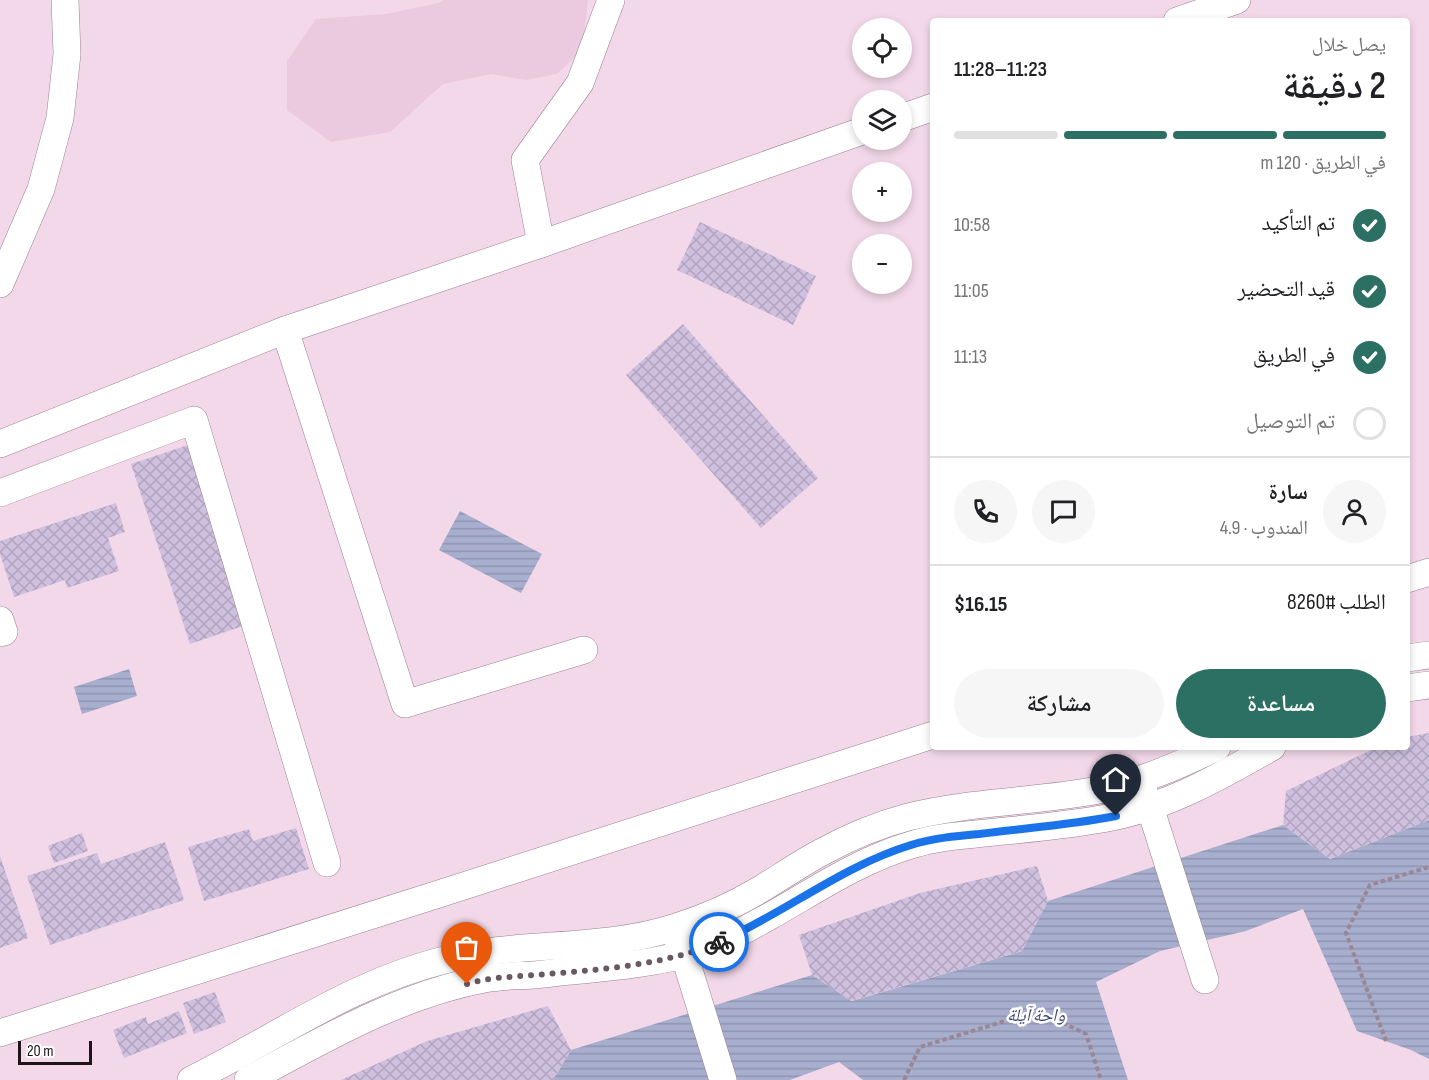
<!DOCTYPE html>
<html lang="ar">
<meta charset="utf-8">
<style>
:root{--surface:#fff;--page:#f6f6f6;--text:#202124;--muted:#757577;--line:#e0e0e0;--accent:#2c7063}
body{margin:0;font-family:"Sofia Sans Condensed","Noto Naskh Arabic",sans-serif;background:var(--page);color:var(--text);direction:rtl;height:100vh;display:flex;flex-direction:column;font-size:22px;white-space:nowrap}
*{box-sizing:border-box;margin:0}
p{font-size:20px;color:var(--muted)}
.icon{flex:none;width:33px;height:33px;fill:none;stroke:currentColor;stroke-width:2;stroke-linecap:round;stroke-linejoin:round}
.map{position:relative;flex:1;overflow:hidden;direction:ltr}
.side{position:absolute;left:930px;top:18px;width:480px;height:732px;display:flex;flex-direction:column;background:var(--surface);border-radius:6px;box-shadow:0 3px 9px #0003;direction:rtl}
.side>*{flex:none}
.controls{position:absolute;left:852px;top:18px;display:grid;gap:12px}
.controls a{display:grid;place-items:center;width:60px;height:60px;border-radius:50%;background:var(--surface);box-shadow:0 3px 9px #0003;font-size:30px}
.scale{position:absolute;left:18px;bottom:15px;width:74px;box-sizing:border-box;padding-left:6px;border:3px solid #1e151b;border-top:0;font-size:16px;line-height:21px;white-space:nowrap;color:#1e151b;-webkit-text-stroke:4px #fff;paint-order:stroke}
.pin{position:absolute;display:grid;place-items:center;width:51px;height:51px;color:#fff;margin:-62px -26px;border-radius:50% 50% 50% 0;rotate:-45deg;box-shadow:0 0 6px #0007}
.pin .icon{rotate:45deg}
.courier{position:absolute;display:grid;place-items:center;width:60px;height:60px;margin:-30px;border:4px solid #1a73e8;border-radius:50%;background:#fff;color:#222;box-shadow:0 2px 8px #0007}
.headline em{font-style:normal;font-weight:600}
.headline div{display:flex;flex-direction:column-reverse}
.headline{display:flex;align-items:center;justify-content:space-between;height:102px;padding:0 24px}
h1{font-size:39px;font-weight:600;line-height:45px}
.bar{display:grid;grid-template-columns:repeat(4,1fr);gap:9px 6px;align-content:center;height:72px;padding:0 24px}
.bar i{height:8px;border-radius:4px;background:var(--line)}
.bar .selected{background:var(--accent)}
.bar p{grid-column:span 4}
.line{display:flex;align-items:center;gap:15px;padding:0 24px;border-top:2px solid var(--line)}
.line div{flex:1}
.round{display:grid;place-items:center;flex:none;width:63px;height:63px;border-radius:32px;background:var(--page)}
ol{padding:0 24px;list-style:none}
li{display:flex;align-items:center;gap:18px;height:66px}
li p{margin-inline-start:auto}
li .icon{padding:6px;border-radius:50%;background:var(--accent);color:#fff;stroke-width:4}
li:last-child{color:var(--muted)}
li i{width:33px;height:33px;border:3px solid var(--line);border-radius:50%}
.cta{display:flex;gap:12px;margin-top:auto;padding:12px 24px}
.cta a{flex:1;height:69px;border-radius:36px;background:var(--accent);color:#fff;font-size:24px;font-weight:600;line-height:69px;text-align:center}
.cta a+a{background:var(--page);color:var(--text)}
.map>svg:first-child{display:block}
.built{fill:#ebc9df}
.water{fill:url(#water-rules)}
.building{fill:url(#building-cross-hatch)}
.lines{fill:none;stroke-linecap:round;stroke-linejoin:round}
.minor-casing{stroke:#9a8191;stroke-width:28}
.path{stroke:#9a8793;stroke-width:4;stroke-dasharray:4.5 3;stroke-linecap:butt}
.minor{stroke:#fff;stroke-width:27}
.done{stroke:#695963;stroke-width:6;stroke-dasharray:0 10.8}
.route{stroke:#1a73e8;stroke-width:8}
.labels{text-anchor:middle;stroke-width:5;stroke-linejoin:round;paint-order:stroke}
.water-label{font-size:18px;font-style:italic;fill:#3c4471;stroke:#fff}
</style>
<div class="map">
<svg width="1429" height="1080" viewBox="0 0 1429 1080">
<defs>
<pattern id="water-rules" width="6" height="5" patternUnits="userSpaceOnUse" patternTransform="scale(1.5)"><rect width="6" height="5" fill="#a7aece"/><path d="M0 2.5h6" fill="none" stroke="#8f95b0"/></pattern>
<pattern id="building-cross-hatch" width="8" height="8" patternUnits="userSpaceOnUse" patternTransform="scale(1.5)"><rect width="8" height="8" fill="#cfc0df"/><path d="M0 0l8 8M0 8l8-8" fill="none" stroke="#b1a4bf"/></pattern>
</defs>
<rect width="100%" height="100%" fill="#f3d8e9"/>
<path class="built" d="M443,0H588L582,50L557,74L526,80L491,74L443,84L390,132L331,142L287,110V61L316,19L386,14L439,3Z"/>
<g class="water">
<path d="M460,511L542,554L521,593L439,550Z"/>
<path d="M129,669L137,696L82,714L74,687Z"/>
<path d="M1429,820V1059L1411,1050L1357,1031L1303,909L1246,931L1160,951L1096,982L1128,1080H863L839,1062L790,1080H553L571,1050L812,975L852,1001L1022,951L1048,901L1283,825L1330,859Z"/>
</g>
<g class="building">
<path d="M700,222L816,276L793,325L677,270Z"/>
<path d="M683,324L818,478L761,528L626,375Z"/>
<path d="M191,444L249,624L190,644L131,464Z"/>
<path d="M116,503L125,532L108,538L119,571L67,588L65,580L14,597L0,554V541Z"/>
<path d="M1429,733V820L1330,859L1283,825L1286,791L1377,747H1407V737Z"/>
<path d="M296,828L309,869L204,901L188,847L249,829L253,841Z"/>
<path d="M82,833L88,851L54,863L48,846Z"/>
<path d="M165,842L184,900L50,945L27,876L97,853L101,864Z"/>
<path d="M0,856L28,938L0,948Z"/>
<path d="M1037,866L1048,901L1022,951L851,1001L812,975L799,935L920,893Z"/>
<path d="M215,992L226,1022L194,1034L183,1003Z"/>
<path d="M548,1006L571,1050L553,1080H341L427,1041Z"/>
<path d="M179,1011L187,1033L124,1058L113,1030L146,1017L148,1024Z"/>
</g>
<g class="lines">
<defs>
<g id="minor">
<path d="M1177,21L1237,0"/>
<path d="M902,118L933,107"/>
<path d="M541,244L525,160L580,83L611,0"/>
<path d="M0,284L41,189L60,118L67,54L65,0"/>
<path d="M285,330L405,704L584,650"/>
<path d="M0,444L285,330L541,244L862,131"/>
<path d="M0,493L194,420L327,863"/>
<path d="M1407,579L1429,572"/>
<path d="M0,620L4,632L0,633"/>
<path d="M1407,658L1429,655"/>
<path d="M1407,688L1429,685"/>
<path d="M1143,790L1150,807L1205,980"/>
<path d="M677,938L684,954L723,1080"/>
<path d="M0,1033C311,934 623,837 933,735"/>
<path d="M191,1080C278,1037 352,982 448,959C523,941 602,951 676,927C705,918 734,905 761,889C781,877 801,863 822,852C849,837 878,825 908,817C972,801 1039,802 1104,789C1142,782 1182,764 1217,747"/>
<path d="M248,1080C323,1040 399,995 484,979C500,976 516,976 533,975C546,974 558,972 571,971C614,967 659,963 701,950C725,942 748,928 770,916C816,890 860,860 911,845C933,838 954,836 976,834C1022,829 1067,826 1112,817C1169,806 1223,775 1272,747"/>
</g>
</defs>
<use href="#minor" class="minor-casing"/>
<g class="path">
<path d="M1386,1041L1346,933L1370,885L1429,867"/>
<path d="M904,1080L920,1047L1038,1011L1086,1034L1101,1080"/>
</g>
<use href="#minor" class="minor"/>
</g>
<g class="lines">
<path class="done" d="M467,984C490,977 512,977 535,975C594,970 664,966 719,942"/>
<path class="route" d="M719,942C785,913 842,866 911,845C933,838 956,836 979,834C1025,828 1070,825 1116,816"/>
</g>
<g class="labels">
<g class="water-label">
<text x="1036" y="1021">واحة آيلة</text>
</g>
</g>
</svg>
<div class="controls">
<a><svg class="icon" aria-label="locate" viewBox="0 0 24 24"><circle cx="12" cy="12" r="6"/><path d="M12 2v4M12 18v4M2 12h4M18 12h4"/></svg></a>
<a><svg class="icon" aria-label="layers" viewBox="0 0 24 24"><path d="M12 4l9 5-9 5-9-5zM3 14l9 5 9-5"/></svg></a>
<a>+</a>
<a>−</a>
</div>
<div class="scale">20 m</div>
<div class="pin" style="left:467px;top:984px;background:#ea580c"><svg class="icon" aria-label="bag" viewBox="0 0 24 24"><path d="M5 8h14l-1 12H6zM9 8a3 3 0 0 1 6 0"/></svg></div>
<div class="pin" style="left:1116px;top:816px;background:#1f2937"><svg class="icon" aria-label="home" viewBox="0 0 24 24"><path d="M3 11l9-7 9 7M6 9v11h12V9"/></svg></div>
<div class="courier" style="left:719px;top:942px"><svg class="icon" aria-label="bike" viewBox="0 0 24 24"><circle cx="6" cy="16" r="4"/><circle cx="18" cy="16" r="4"/><path d="M6 16l4-8h5l3 8M10 8l3 8H6M13 5h3"/></svg></div>
<section class="side">
<div class="headline"><div><h1>2 دقيقة</h1><p>يصل خلال</p></div><em>11:23–11:28</em></div>
<div class="bar"><i class="selected"></i><i class="selected"></i><i class="selected"></i><i></i><p>في الطريق · 120 m</p></div>
<ol>
<li><svg class="icon" aria-label="check" viewBox="0 0 24 24"><path d="M5 12l5 5 9-10"/></svg>تم التأكيد<p>10:58</p></li>
<li><svg class="icon" aria-label="check" viewBox="0 0 24 24"><path d="M5 12l5 5 9-10"/></svg>قيد التحضير<p>11:05</p></li>
<li><svg class="icon" aria-label="check" viewBox="0 0 24 24"><path d="M5 12l5 5 9-10"/></svg>في الطريق<p>11:13</p></li>
<li><i></i>تم التوصيل</li>
</ol>
<div class="line" style="height:108px"><a class="round"><svg class="icon" aria-label="person" viewBox="0 0 24 24"><circle cx="12" cy="8" r="4"/><path d="M4 21q1-7 8-7t8 7"/></svg></a><div><b>سارة</b><p>المندوب · 4.9</p></div><a class="round"><svg class="icon" aria-label="chat" viewBox="0 0 24 24"><path d="M4 5h16v11H9l-5 4z"/></svg></a><a class="round"><svg class="icon" aria-label="phone" viewBox="0 0 24 24"><path d="M5 4h4l2 5-3 2q2 4 5 5l2-3 5 2v4C11 20 4 13 5 4z"/></svg></a></div>
<div class="line" style="height:78px"><div>الطلب #8260</div><b>$16.15</b></div>
<div class="cta"><a>مساعدة</a><a>مشاركة</a></div>
</section>
</div>
